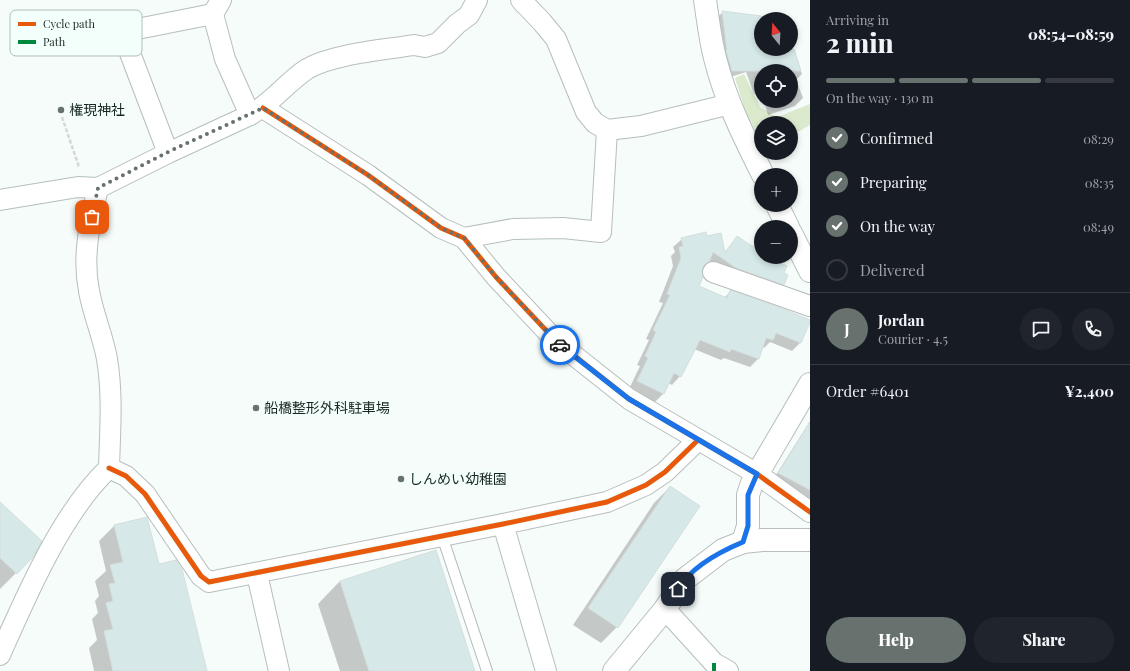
<!DOCTYPE html>
<meta charset="utf-8">
<style>
:root{--surface:#171b24;--page:#20242c;--text:#f1f3f6;--muted:#9ea1a6;--line:#363941;--accent:#67716e}
body{margin:0;font-family:"Playfair Display","Noto Sans JP",serif;background:var(--page);color:var(--text);height:100vh;display:flex;flex-direction:column;font-size:15px;white-space:nowrap}
*{box-sizing:border-box;margin:0}
p{font-size:13px;color:var(--muted)}
.icon{flex:none;width:22px;height:22px;fill:none;stroke:currentColor;stroke-width:2;stroke-linecap:round;stroke-linejoin:round}
.map{position:relative;flex:1;overflow:hidden}
.side{display:flex;flex-direction:column;background:var(--surface);width:320px}
.side>*{flex:none}
.needle{width:26px;rotate:342deg}
.fabs{position:absolute;left:754px;top:12px;display:grid;gap:8px}
.fabs a{display:grid;place-items:center;width:44px;height:44px;border-radius:50%;background:var(--surface);box-shadow:0 2px 6px #0003;font-size:20px}
.pin{position:absolute;display:grid;place-items:center;width:34px;height:34px;color:#fff;margin:-17px;border-radius:8px;box-shadow:0 2px 6px #0006}
.courier{position:absolute;display:grid;place-items:center;width:40px;height:40px;margin:-20px;border:3px solid #1a73e8;border-radius:50%;background:#fff;color:#222;box-shadow:0 1px 5px #0007}
.headline em{font-style:normal;font-weight:800}
.headline div{display:flex;flex-direction:column-reverse}
.headline{display:flex;align-items:center;justify-content:space-between;height:68px;padding:0 16px}
h1{font-size:26px;font-weight:800;line-height:30px}
.bar{display:grid;grid-template-columns:repeat(4,1fr);gap:6px 4px;align-content:center;height:48px;padding:0 16px}
.bar i{height:5px;border-radius:3px;background:var(--line)}
.bar .on{background:var(--accent)}
.bar p{grid-column:span 4}
.line{display:flex;align-items:center;gap:10px;padding:0 16px;border-top:1px solid var(--line)}
.line div{flex:1}
.round{display:grid;place-items:center;flex:none;width:42px;height:42px;border-radius:21px;background:var(--page)}
ol{padding:0 16px;list-style:none}
li{display:flex;align-items:center;gap:12px;height:44px}
li p{margin-inline-start:auto}
li .icon{padding:4px;border-radius:50%;background:var(--accent);color:#fff;stroke-width:4}
li:last-child{color:var(--muted)}
li i{width:22px;height:22px;border:2px solid var(--line);border-radius:50%}
.button{display:flex;gap:8px;margin-top:auto;padding:8px 16px}
.button a{flex:1;height:46px;border-radius:24px;background:var(--accent);color:#fff;font-size:16px;font-weight:800;line-height:46px;text-align:center}
.button a+a{background:var(--page);color:var(--text)}
main{display:flex;flex:1;min-height:0}
.map>svg:first-child{display:block}
.green{fill:#dbeacd}
.shadow{fill:#0003}
.building{fill:#d6e8e8;stroke:#d5dedd}
.lines{fill:none;stroke-linecap:round;stroke-linejoin:round}
.lane-casing{stroke:#b6bfbc;stroke-width:12}
.street-casing{stroke:#b6bfbc;stroke-width:22}
.secondary-casing{stroke:#b6bfbc;stroke-width:24}
.path{stroke:#d5d7d6;stroke-width:2.5;stroke-dasharray:4 2;stroke-linecap:butt}
.lane{stroke:#fefffe;stroke-width:10}
.street{stroke:#fefffe;stroke-width:20}
.secondary{stroke:#fefffe;stroke-width:22}
.quiet{stroke:#00873e;stroke-width:4;stroke-dasharray:8 4;stroke-linecap:butt}
.cycleway-casing{stroke:#f2fffb;stroke-width:8}
.cycleway{stroke:#e8590c;stroke-width:5}
.done{stroke:#67716e;stroke-width:4;stroke-dasharray:0 7.2}
.route{stroke:#1a73e8;stroke-width:5}
.poi-dot{fill:#67716e;stroke:#f2fffb;stroke-width:1.5}
.labels{text-anchor:middle;stroke-width:4;stroke-linejoin:round;paint-order:stroke}
.poi-label{font-size:14px;fill:#1a2623;stroke:#f2fffb;text-anchor:start}
.key{fill:#f2fffb;stroke:#b1beba;stroke-width:1}
.key-label{font-size:11px;fill:#1a2623}
</style>
<main>
<div class="map">
<svg width="810" height="671" viewBox="0 0 810 671">
<rect width="100%" height="100%" fill="#f5fcfa"/>
<path class="green" d="M744,74L760,107L777,117L810,104V125L791,136V123H761V141L746,113L735,78Z"/>
<g class="shadow">
<path d="M722,13L774,19H761V49H791V44L802,74L796,80L803,98L795,106L768,115L764,101H791V71H761V93L760,91L754,94L746,72L724,79L714,20Z"/>
<path d="M706,237L724,253L737,237L761,254V257H766L783,274L784,284L775,292L728,276L708,262L701,268L698,287L724,298L731,291L800,343L792,351L770,342L764,348L762,347L758,359L750,367L724,358L721,360L694,349L680,376L672,385L668,383L663,394L655,402L629,389L640,366L637,365L649,340L646,339L663,303L659,302L673,266L671,256L675,252L673,247L682,239Z"/>
<path d="M810,421V507L802,500L805,495L774,478Z"/>
<path d="M670,487L617,627L601,643L573,625L654,503Z"/>
<path d="M0,503L16,573L0,589Z"/>
<path d="M146,518L158,565L206,671H94L89,648L97,640L92,619L98,613L95,601L99,596L95,581L106,571L99,541L114,526Z"/>
<path d="M340,581L474,671H340L318,604Z"/>
</g>
<g class="building">
<path d="M722,11L761,16V49H794L801,71H732L726,50H727Z"/>
<path d="M706,232L707,236L721,233L725,253L737,236L761,252V257H768L787,266L784,273L788,275L784,285L736,268L713,252L709,262L702,268L703,277L699,286L727,298L730,290L781,308L810,320V322L801,343L776,333L773,340L766,338L759,359L731,349L730,352L700,340L681,377L674,373L664,394L637,381L648,358L645,356L656,332L653,330L670,295L667,294L681,258L679,247L683,246L681,238Z"/>
<path d="M810,422V490L778,473Z"/>
<path d="M670,486L700,506L618,628L588,608Z"/>
<path d="M0,502L42,541L33,557L17,574L0,558Z"/>
<path d="M147,517L159,564L176,560L182,569L207,671H113L104,631L113,629L106,603L113,601L109,584L115,583L110,565L123,562L114,525Z"/>
<path d="M436,550L475,671H369L340,581Z"/>
</g>
<g class="lines">
<defs>
<path id="lane" d="M442,536L487,671"/>
<g id="street">
<path d="M221,0L213,14L225,59L250,115"/>
<path d="M521,0L542,22L556,39L586,112L595,123L607,130L641,126L730,104"/>
<path d="M263,108L368,175L441,228L464,238L496,277L557,342L629,399L757,474L810,512"/>
<path d="M168,153L122,32L213,14"/>
<path d="M0,200L78,187L98,188L168,153L250,115C272,103 287,82 307,69C332,54 384,50 414,45L425,47L438,43L457,24L469,15L477,0"/>
<path d="M464,238L513,229L563,228L601,232L607,130"/>
<path d="M713,272L810,306"/>
<path d="M109,468L126,476L145,494L201,576L209,582L503,524L607,502L646,485L665,472L698,440"/>
<path d="M503,524L546,671"/>
<path d="M257,574L279,671"/>
<path d="M665,609L714,663L728,671"/>
<path d="M0,655C26,596 62,512 109,468C110,431 113,395 107,359C103,336 93,314 89,291C82,256 90,222 98,188"/>
</g>
<g id="secondary">
<path d="M705,0C708,19 710,39 715,58C725,99 744,137 763,175"/>
<path d="M777,205L788,227"/>
<path d="M791,233L810,271"/>
<path d="M743,542L748,526V495L752,483L810,384"/>
<path d="M614,671L665,609L685,579L723,550L743,542L762,540H810"/>
</g>
</defs>
<use href="#lane" class="lane-casing"/>
<use href="#street" class="street-casing"/>
<use href="#secondary" class="secondary-casing"/>
<path class="path" d="M62,117L79,167"/>
<use href="#lane" class="lane"/>
<use href="#street" class="street"/>
<use href="#secondary" class="secondary"/>
<path class="quiet" d="M714,663V671"/>
<defs>
<g id="cycleway">
<path d="M263,108L368,175L441,228L464,238L496,277L557,342L629,399L757,474L810,512"/>
<path d="M109,468L126,476L145,494L201,576L209,582L503,524L607,502L646,485L665,472L698,440"/>
</g>
</defs>
<use href="#cycleway" class="cycleway-casing"/>
<use href="#cycleway" class="cycleway"/>
</g>
<g class="lines">
<path class="done" d="M92,217L98,188L168,152L263,108L368,175L441,228L464,238L496,277L560,345"/>
<path class="route" d="M560,345L629,399L757,474L748,495V526L743,542C719,552 692,566 678,589"/>
</g>
<g class="poi-dot">
<circle cx="61" cy="110" r="4"/>
<circle cx="256" cy="408" r="4"/>
<circle cx="401" cy="479" r="4"/>
</g>
<g class="labels">
<g class="poi-label">
<text x="69" y="115">権現神社</text>
<text x="264" y="413">船橋整形外科駐車場</text>
<text x="409" y="484">しんめい幼稚園</text>
</g>
</g>
<rect x="10" y="10" width="132" height="46" rx="6" class="key"/>
<rect x="18" y="22" width="18" height="4" fill="#e8590c"/>
<rect x="18" y="40" width="18" height="4" fill="#00873e"/>
<g class="key-label">
<text x="43" y="28">Cycle path</text>
<text x="43" y="46">Path</text>
</g>
</svg>
<div class="fabs">
<a><svg class="needle" viewBox="-14 -14 28 28"><path d="M0-13l5 13h-10z" fill="#e53935"/><path d="M0 13l5-13h-10z" fill="#9ea1a6"/></svg></a>
<a><svg class="icon" aria-label="locate" viewBox="0 0 24 24"><circle cx="12" cy="12" r="6"/><path d="M12 2v4M12 18v4M2 12h4M18 12h4"/></svg></a>
<a><svg class="icon" aria-label="layers" viewBox="0 0 24 24"><path d="M12 4l9 5-9 5-9-5zM3 14l9 5 9-5"/></svg></a>
<a>+</a>
<a>−</a>
</div>
<div class="pin" style="left:92px;top:217px;background:#ea580c"><svg class="icon" aria-label="bag" viewBox="0 0 24 24"><path d="M5 8h14l-1 12H6zM9 8a3 3 0 0 1 6 0"/></svg></div>
<div class="pin" style="left:678px;top:589px;background:#1f2937"><svg class="icon" aria-label="home" viewBox="0 0 24 24"><path d="M3 11l9-7 9 7M6 9v11h12V9"/></svg></div>
<div class="courier" style="left:560px;top:345px"><svg class="icon" aria-label="car" viewBox="0 0 24 24"><path d="M5 17H2v-5l4-1 3-4h7l3 4 3 1v5h-3M9 17h6M6 11h13"/><circle cx="7" cy="17" r="2"/><circle cx="17" cy="17" r="2"/></svg></div>
</div>
<section class="side">
<div class="headline"><div><h1>2 min</h1><p>Arriving in</p></div><em>08:54–08:59</em></div>
<div class="bar"><i class="on"></i><i class="on"></i><i class="on"></i><i></i><p>On the way · 130 m</p></div>
<ol>
<li><svg class="icon" aria-label="check" viewBox="0 0 24 24"><path d="M5 12l5 5 9-10"/></svg>Confirmed<p>08:29</p></li>
<li><svg class="icon" aria-label="check" viewBox="0 0 24 24"><path d="M5 12l5 5 9-10"/></svg>Preparing<p>08:35</p></li>
<li><svg class="icon" aria-label="check" viewBox="0 0 24 24"><path d="M5 12l5 5 9-10"/></svg>On the way<p>08:49</p></li>
<li><i></i>Delivered</li>
</ol>
<div class="line" style="height:72px"><b class="round" style="background:var(--accent);color:#fff">J</b><div><b>Jordan</b><p>Courier · 4.5</p></div><a class="round"><svg class="icon" aria-label="chat" viewBox="0 0 24 24"><path d="M4 5h16v11H9l-5 4z"/></svg></a><a class="round"><svg class="icon" aria-label="phone" viewBox="0 0 24 24"><path d="M5 4h4l2 5-3 2q2 4 5 5l2-3 5 2v4C11 20 4 13 5 4z"/></svg></a></div>
<div class="line" style="height:52px"><div>Order #6401</div><b>¥2,400</b></div>
<div class="button"><a>Help</a><a>Share</a></div>
</section>
</main>
